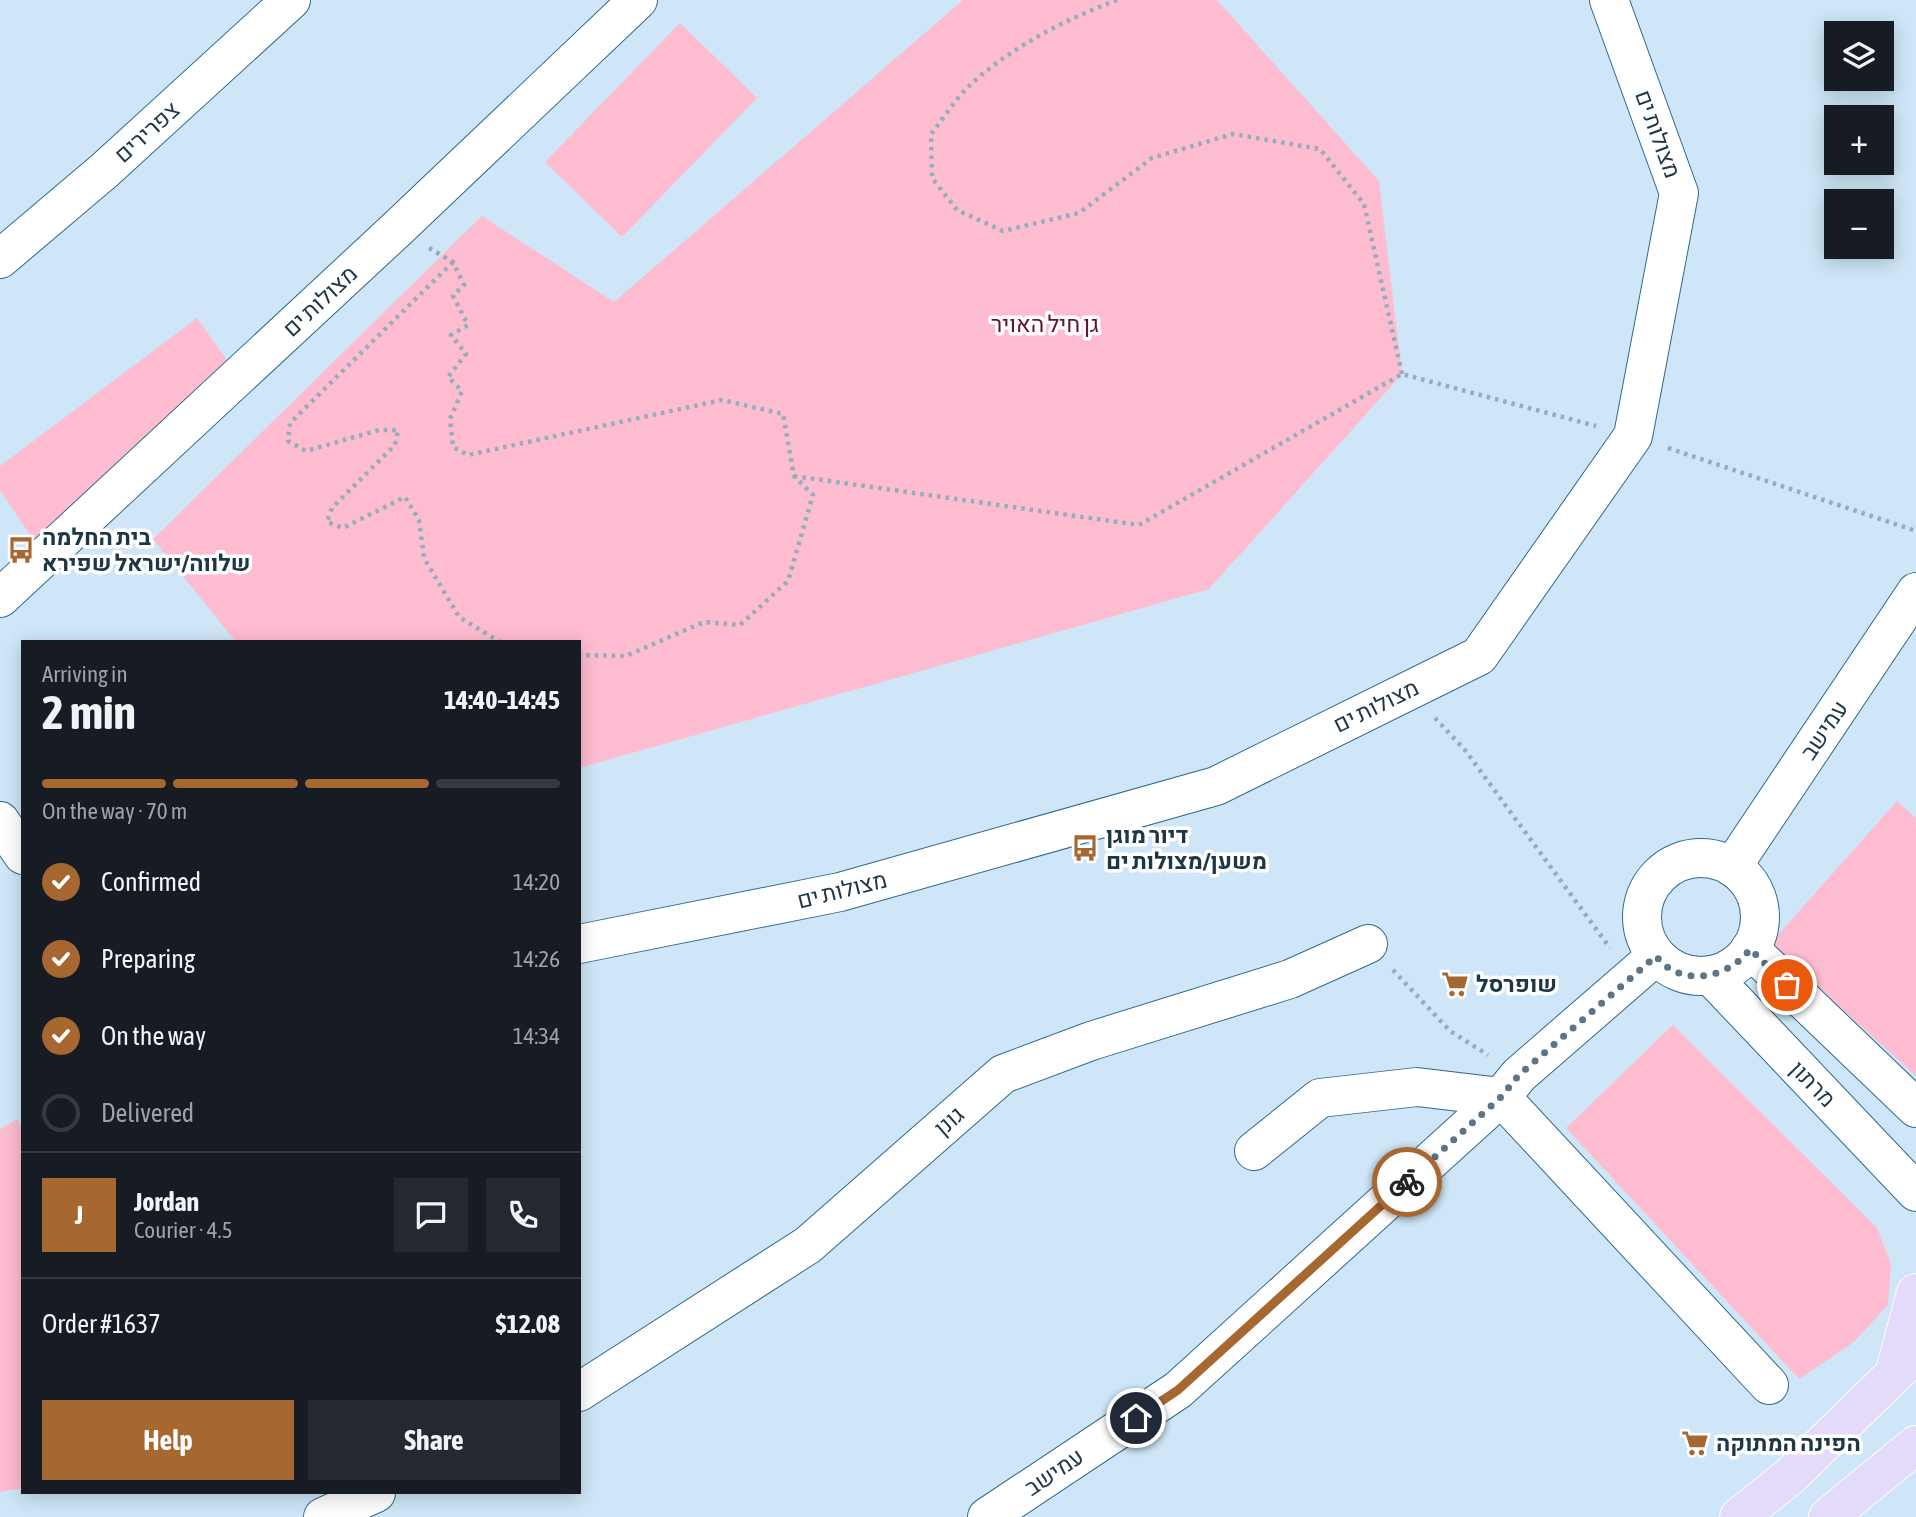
<!DOCTYPE html>
<meta charset="utf-8">
<style>
:root{--surface:#171b24;--page:#242831;--text:#f1f3f6;--muted:#9ea1a6;--line:#363941;--accent:#a76730}
body{margin:0;font-family:"Asap Condensed",Heebo,sans-serif;background:var(--page);color:var(--text);height:100vh;display:flex;flex-direction:column;font-size:26px;white-space:nowrap}
*{box-sizing:border-box;margin:0}
p{font-size:23px;color:var(--muted)}
.icon{flex:none;width:38px;height:38px;fill:none;stroke:currentColor;stroke-width:2;stroke-linecap:round;stroke-linejoin:round}
.map{position:relative;flex:1;overflow:hidden}
.details{position:absolute;left:21px;top:640px;width:560px;height:854px;display:flex;flex-direction:column;background:var(--surface);border-radius:0px;box-shadow:0 4px 18px #0003}
.details>*{flex:none}
.fabs{position:absolute;left:1824px;top:21px;display:grid;gap:14px}
.fabs a{display:grid;place-items:center;width:70px;height:70px;border-radius:0px;background:var(--surface);box-shadow:0 4px 18px #0003;font-size:35px}
.pin{position:absolute;display:grid;place-items:center;width:60px;height:60px;color:#fff;margin:-30px;border:4px solid #fff;border-radius:50%;box-shadow:0 2px 7px #0007}
.courier{position:absolute;display:grid;place-items:center;width:70px;height:70px;margin:-35px;border:5px solid #a76730;border-radius:50%;background:#fff;color:#222;box-shadow:0 2px 9px #0007}
.headline em{font-style:normal;font-weight:700}
.headline div{display:flex;flex-direction:column-reverse}
.headline{display:flex;align-items:center;justify-content:space-between;height:119px;padding:0 21px}
h1{font-size:46px;font-weight:700;line-height:52px}
.bar{display:grid;grid-template-columns:repeat(4,1fr);gap:10px 7px;align-content:center;height:84px;padding:0 21px}
.bar i{height:9px;border-radius:5px;background:var(--line)}
.bar .active{background:var(--accent)}
.bar p{grid-column:span 4}
.line{display:flex;align-items:center;gap:18px;padding:0 21px;border-top:2px solid var(--line)}
.line div{flex:1}
.round{display:grid;place-items:center;flex:none;width:74px;height:74px;border-radius:0px;background:var(--page)}
ol{padding:0 21px;list-style:none}
li{display:flex;align-items:center;gap:21px;height:77px}
li p{margin-inline-start:auto}
li .icon{padding:7px;border-radius:50%;background:var(--accent);color:#fff;stroke-width:4}
li:last-child{color:var(--muted)}
li i{width:38px;height:38px;border:4px solid var(--line);border-radius:50%}
.cta{display:flex;gap:14px;margin-top:auto;padding:14px 21px}
.cta a{flex:1;height:80px;border-radius:0px;background:var(--accent);color:#fff;font-size:28px;font-weight:700;line-height:80px;text-align:center}
.cta a+a{background:var(--page);color:var(--text)}
.map>svg:first-child{display:block}
.green{fill:#febcd0}
.lines{fill:none;stroke-linecap:round;stroke-linejoin:round}
.minor-casing{stroke:#2e6a8e;stroke-width:40}
.major-casing{stroke:#fff;stroke-width:40}
.path{stroke:#94adbd;stroke-width:4.5;stroke-dasharray:3.5 5;stroke-linecap:butt}
.minor{stroke:#fff;stroke-width:38}
.major{stroke:#e4dbfa;stroke-width:38}
.done{stroke:#5c7485;stroke-width:7;stroke-dasharray:0 12.6}
.route{stroke:#a76730;stroke-width:9}
.labels{text-anchor:middle;stroke-width:7;stroke-linejoin:round;paint-order:stroke}
.street-label{font-size:23px;fill:#1e3747;stroke:#fff}
.park-label{font-size:23px;fill:#651137;stroke:#fff}
.poi-label{font-size:23px;font-weight:bold;fill:#1e3747;stroke:#fff;text-anchor:start}
</style>
<div class="map">
<svg width="1916" height="1517" viewBox="0 0 1916 1517">
<rect width="100%" height="100%" fill="#cee6f7"/>
<g class="green">
<path d="M963,0H1217L1379,181L1402,374L1209,589L579,768V642H236L153,539L482,216L614,302Z"/>
<path d="M680,23L757,98L622,237L545,162Z"/>
<path d="M197,318L234,370L42,553L0,490V466Z"/>
<path d="M1897,801L1916,818V1076L1770,944Z"/>
<path d="M1673,1025L1877,1228L1891,1264L1888,1305L1854,1342L1799,1379L1566,1128Z"/>
<path d="M17,1119L23,1130V1488L0,1492V1129Z"/>
</g>
<g class="lines">
<defs>
<g id="minor">
<path d="M0,259L105,170L291,0"/>
<path d="M0,598L397,229L638,0"/>
<path d="M0,821L23,855"/>
<circle cx="1701" cy="917" r="59"/>
<path d="M1732,867L1916,592"/>
<path d="M579,944L840,892L1216,786L1479,656L1633,436L1679,193L1609,0"/>
<path d="M1750,949L1916,1108"/>
<path d="M1711,976L1916,1192"/>
<path d="M1254,1151L1320,1098L1417,1087L1501,1097L1769,1385"/>
<path d="M579,1392L808,1245L1003,1074L1091,1041L1290,979L1368,944"/>
<path d="M323,1517L376,1493"/>
<path d="M987,1517L1178,1390L1501,1097L1519,1075L1656,956"/>
</g>
<g id="major">
<path d="M1894,1375L1916,1293"/>
<path d="M1739,1517L1789,1477L1916,1353"/>
<path d="M1828,1517L1916,1445"/>
</g>
</defs>
<use href="#minor" class="minor-casing"/>
<use href="#major" class="major-casing"/>
<g class="path">
<path d="M1117,0C1064,20 1009,48 968,87C954,101 943,119 931,134L932,178L957,210L1003,231L1079,213L1152,158L1233,134L1320,149L1364,204L1402,374"/>
<path d="M429,248L453,262L464,285L453,296L468,325L451,335L466,354L448,377L462,391L450,419L453,447L468,455L722,400L783,414L794,476L813,495L788,581L740,625L704,622L626,656L579,655"/>
<path d="M453,262L290,423L288,441L306,451L379,430H398L395,445L332,508L327,522L343,528L405,497L419,520L424,558L459,617L500,642"/>
<path d="M1668,448L1916,531"/>
<path d="M794,476L1139,525L1402,374L1596,426"/>
<path d="M1435,718L1465,750L1610,948"/>
<path d="M1393,970L1450,1031L1488,1055"/>
</g>
<use href="#minor" class="minor"/>
<use href="#major" class="major"/>
</g>
<g class="lines">
<path class="done" d="M1407,1182L1501,1097L1519,1075L1656,956C1680,988 1728,979 1750,949L1787,985"/>
<path class="route" d="M1136,1418L1178,1390L1407,1182"/>
</g>
<defs>
<symbol id="bus-bare" viewBox="-9 -9 18 18"><path d="M-5-6H5V4H4V6H2V4H-2V6H-4V4H-5ZM-3.5-4V0h7V-4ZM-3.5 1.2v1.5H-2V1.2ZM2 1.2v1.5H3.5V1.2Z" fill="#a76730" stroke="#fff" stroke-width="2.5" paint-order="stroke"/></symbol>
<symbol id="supermarket-bare" viewBox="-9 -9 18 18"><path d="M-6-5.5h2.5l.6 2H6L4.5 2H-2.5L-4.4-4H-6ZM-1.5 3.2a1.3 1.3 0 1 0 .1 0ZM3 3.2a1.3 1.3 0 1 0 .1 0Z" fill="#a76730" stroke="#fff" stroke-width="2.5" paint-order="stroke"/></symbol>
</defs>
<g fill-rule="evenodd">
<use href="#bus-bare" x="2" y="531" width="38" height="38"/>
<use href="#bus-bare" x="1066" y="829" width="38" height="38"/>
<use href="#supermarket-bare" x="1436" y="965" width="38" height="38"/>
<use href="#supermarket-bare" x="1676" y="1424" width="38" height="38"/>
</g>
<g class="labels">
<g class="street-label">
<text transform="translate(147 132) rotate(-42)" y="8">צפרירים</text>
<text transform="translate(1658 134) rotate(70)" y="8">מצולות ים</text>
<text transform="translate(320 301) rotate(-43)" y="8">מצולות ים</text>
<text transform="translate(1376 706) rotate(-26)" y="8">מצולות ים</text>
<text transform="translate(1824 730) rotate(-56)" y="8">עמישב</text>
<text transform="translate(842 890) rotate(-14)" y="8">מצולות ים</text>
<text transform="translate(1813 1084) rotate(46)" y="8">מרתון</text>
<text transform="translate(949 1121) rotate(-41)" y="8">גונן</text>
<text transform="translate(1054 1472) rotate(-34)" y="8">עמישב</text>
</g>
<g class="park-label">
<text x="1045" y="332">גן חיל האויר</text>
</g>
<g class="poi-label">
<text x="42" y="545">בית החלמה<tspan x="42" dy="26">שלווה/ישראל שפירא</tspan></text>
<text x="1106" y="843">דיור מוגן<tspan x="1106" dy="26">משען/מצולות ים</tspan></text>
<text x="1476" y="992">שופרסל</text>
<text x="1716" y="1451">הפינה המתוקה</text>
</g>
</g>
</svg>
<div class="fabs">
<a><svg class="icon" aria-label="layers" viewBox="0 0 24 24"><path d="M12 4l9 5-9 5-9-5zM3 14l9 5 9-5"/></svg></a>
<a>+</a>
<a>−</a>
</div>
<div class="pin" style="left:1787px;top:985px;background:#ea580c"><svg class="icon" aria-label="bag" viewBox="0 0 24 24"><path d="M5 8h14l-1 12H6zM9 8a3 3 0 0 1 6 0"/></svg></div>
<div class="pin" style="left:1136px;top:1418px;background:#1f2937"><svg class="icon" aria-label="home" viewBox="0 0 24 24"><path d="M3 11l9-7 9 7M6 9v11h12V9"/></svg></div>
<div class="courier" style="left:1407px;top:1182px"><svg class="icon" aria-label="bike" viewBox="0 0 24 24"><circle cx="6" cy="16" r="4"/><circle cx="18" cy="16" r="4"/><path d="M6 16l4-8h5l3 8M10 8l3 8H6M13 5h3"/></svg></div>
<section class="details">
<div class="headline"><div><h1>2 min</h1><p>Arriving in</p></div><em>14:40–14:45</em></div>
<div class="bar"><i class="active"></i><i class="active"></i><i class="active"></i><i></i><p>On the way · 70 m</p></div>
<ol>
<li><svg class="icon" aria-label="check" viewBox="0 0 24 24"><path d="M5 12l5 5 9-10"/></svg>Confirmed<p>14:20</p></li>
<li><svg class="icon" aria-label="check" viewBox="0 0 24 24"><path d="M5 12l5 5 9-10"/></svg>Preparing<p>14:26</p></li>
<li><svg class="icon" aria-label="check" viewBox="0 0 24 24"><path d="M5 12l5 5 9-10"/></svg>On the way<p>14:34</p></li>
<li><i></i>Delivered</li>
</ol>
<div class="line" style="height:126px"><b class="round" style="background:var(--accent);color:#fff">J</b><div><b>Jordan</b><p>Courier · 4.5</p></div><a class="round"><svg class="icon" aria-label="chat" viewBox="0 0 24 24"><path d="M4 5h16v11H9l-5 4z"/></svg></a><a class="round"><svg class="icon" aria-label="phone" viewBox="0 0 24 24"><path d="M5 4h4l2 5-3 2q2 4 5 5l2-3 5 2v4C11 20 4 13 5 4z"/></svg></a></div>
<div class="line" style="height:91px"><div>Order #1637</div><b>$12.08</b></div>
<div class="cta"><a>Help</a><a>Share</a></div>
</section>
</div>
